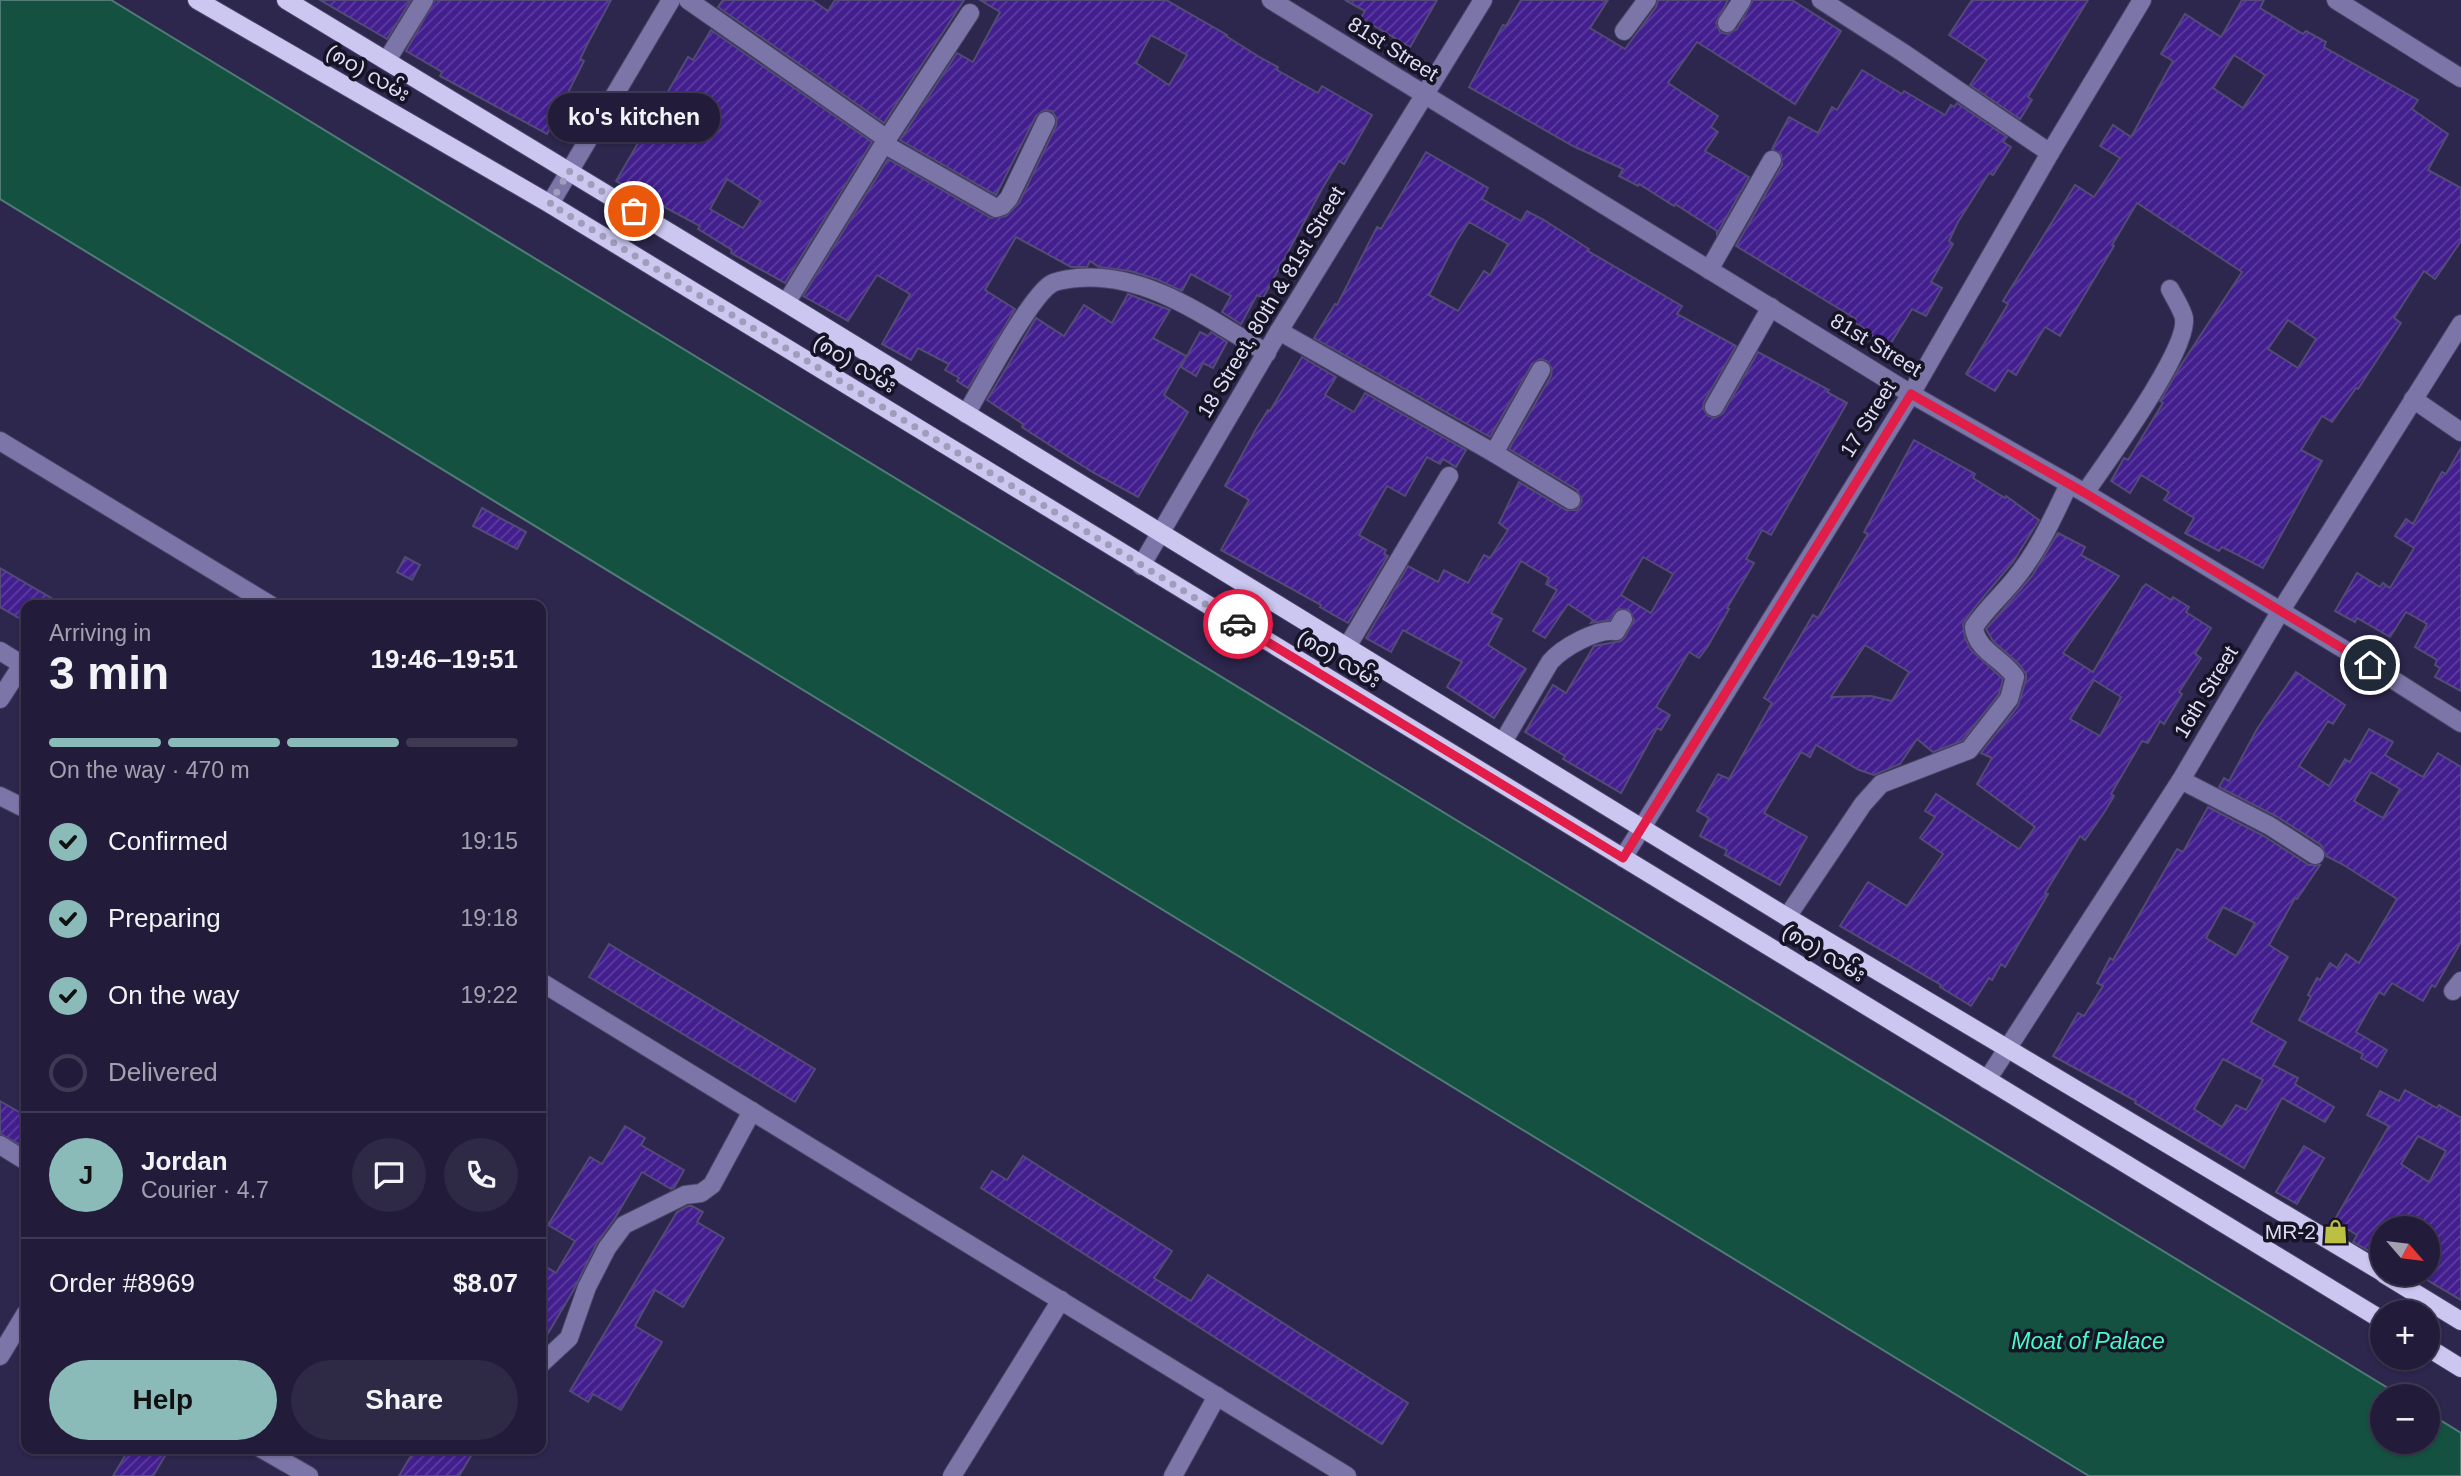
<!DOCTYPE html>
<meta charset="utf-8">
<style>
:root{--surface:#221c3a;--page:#2e2945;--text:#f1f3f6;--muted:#a2a1af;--line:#3f3a54;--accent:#8bbbb9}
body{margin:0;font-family:Arial,"Noto Sans Myanmar",sans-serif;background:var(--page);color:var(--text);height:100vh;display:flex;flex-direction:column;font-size:26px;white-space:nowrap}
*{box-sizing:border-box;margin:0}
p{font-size:23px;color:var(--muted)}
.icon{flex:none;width:38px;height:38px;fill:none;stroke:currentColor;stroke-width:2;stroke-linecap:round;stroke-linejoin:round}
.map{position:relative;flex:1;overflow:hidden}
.panel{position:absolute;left:21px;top:600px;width:525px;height:854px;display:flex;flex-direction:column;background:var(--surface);border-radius:14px;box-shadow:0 2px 5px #0004,0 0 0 2px var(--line)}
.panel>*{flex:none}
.needle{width:46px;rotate:118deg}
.buttons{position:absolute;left:2370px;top:1216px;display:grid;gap:14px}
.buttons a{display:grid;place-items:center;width:70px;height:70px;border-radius:50%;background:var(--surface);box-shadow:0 2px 5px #0004,0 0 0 2px var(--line);font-size:35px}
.pin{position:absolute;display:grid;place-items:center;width:60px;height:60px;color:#fff;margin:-30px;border:4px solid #fff;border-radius:50%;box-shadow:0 2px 7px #0007}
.courier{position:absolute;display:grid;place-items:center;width:70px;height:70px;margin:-35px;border:5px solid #e11d48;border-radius:50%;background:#fff;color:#222;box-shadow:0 2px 9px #0007}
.bubble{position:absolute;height:49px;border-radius:24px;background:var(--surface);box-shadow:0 2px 5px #0004,0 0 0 2px var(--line);font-size:23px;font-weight:600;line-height:49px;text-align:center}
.head em{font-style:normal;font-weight:600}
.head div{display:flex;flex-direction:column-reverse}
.head{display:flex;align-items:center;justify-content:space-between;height:119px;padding:0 28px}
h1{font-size:46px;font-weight:600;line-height:52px}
.bar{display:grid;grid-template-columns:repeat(4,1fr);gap:10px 7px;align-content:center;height:84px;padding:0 28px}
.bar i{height:9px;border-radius:5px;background:var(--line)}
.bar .current{background:var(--accent)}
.bar p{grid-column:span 4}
.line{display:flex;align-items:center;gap:18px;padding:0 28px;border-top:2px solid var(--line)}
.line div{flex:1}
.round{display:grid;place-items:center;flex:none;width:74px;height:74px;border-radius:37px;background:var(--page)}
ol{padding:0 28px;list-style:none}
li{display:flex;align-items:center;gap:21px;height:77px}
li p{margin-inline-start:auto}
li .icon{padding:7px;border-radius:50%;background:var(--accent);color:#111;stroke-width:4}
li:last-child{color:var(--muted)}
li i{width:38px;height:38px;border:4px solid var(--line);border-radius:50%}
.primary-button{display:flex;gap:14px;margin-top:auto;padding:14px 28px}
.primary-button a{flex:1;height:80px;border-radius:42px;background:var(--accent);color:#111;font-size:28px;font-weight:600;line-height:80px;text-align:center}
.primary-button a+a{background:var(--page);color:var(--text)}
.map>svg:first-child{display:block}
.water{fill:#155140;stroke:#517b76;stroke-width:2}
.building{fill:url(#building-hatch);stroke:#514b75;stroke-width:2;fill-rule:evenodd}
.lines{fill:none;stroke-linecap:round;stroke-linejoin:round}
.minor-casing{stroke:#494368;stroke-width:20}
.major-casing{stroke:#494368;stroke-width:20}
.minor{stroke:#7c75a7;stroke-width:18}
.major{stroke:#ccc7f1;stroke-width:18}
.done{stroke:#a09cba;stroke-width:7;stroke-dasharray:0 12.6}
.route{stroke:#e11d48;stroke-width:9}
.labels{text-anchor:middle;stroke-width:7;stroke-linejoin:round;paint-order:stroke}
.street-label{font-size:21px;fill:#dedcf5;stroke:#151324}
.poi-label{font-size:21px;fill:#dedcf5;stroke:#151324;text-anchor:end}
.water-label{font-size:23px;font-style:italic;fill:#45fbc9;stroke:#151324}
</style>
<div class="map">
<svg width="2461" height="1476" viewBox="0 0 2461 1476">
<defs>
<pattern id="building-hatch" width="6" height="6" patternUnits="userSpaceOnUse" patternTransform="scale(1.75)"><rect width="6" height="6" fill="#421e8e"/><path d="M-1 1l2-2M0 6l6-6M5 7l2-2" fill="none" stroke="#5d3e9e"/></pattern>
</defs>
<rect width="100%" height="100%" fill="#2d264d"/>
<path class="water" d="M0,0H111L2401,1396H2382V1442H2427V1412L2461,1433V1476H2089L0,199Z"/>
<g class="building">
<path d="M320,0H411L387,39Z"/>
<path d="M435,0H611L589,41L580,59L584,61L547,134L440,76L442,72L406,51Z"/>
<path d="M723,0H812L828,11L835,0H964L884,123L718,7Z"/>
<path d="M980,0H1166L1227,35L1226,36L1261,58L1278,67L1277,70L1318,93L1322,86L1372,115L1344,164L1339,161L1323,187L1263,298L1257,295L1241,324L1222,312L1231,296L1191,274L1182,291L1156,279L1130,271L1099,267L1090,261L1087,267H1071L1016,237L985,290L1015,309L968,388L957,381L959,378L945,370L949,364L918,348L911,360L882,344L910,294L877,275L848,321L803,296L888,159L991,218L1006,216L1019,203L1056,126L1057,119L1052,111L1044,110L1036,116L996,195L900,140L957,53L973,62L1000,12ZM1151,35L1187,55L1169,85L1136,63Z"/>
<path d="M1345,0H1437L1410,47L1361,18L1365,11Z"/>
<path d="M1521,0H1608L1590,28L1625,49L1656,7L1658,0H1728L1716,23L1720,32L1727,34L1737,29L1753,0H1792L1841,31L1795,104L1697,42L1668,83L1718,116L1711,127L1718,132L1705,151L1749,177L1717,234V231L1675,204L1674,206L1639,184L1638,186L1619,176L1623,169L1573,146L1469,87L1503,25L1506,26Z"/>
<path d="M1972,0H2088L2028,97L2032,100L2020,119L1970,85L1987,60L1949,35Z"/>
<path d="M2242,0H2264L2260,8L2303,34L2306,31L2326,42L2324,47L2418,100L2412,109L2448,134L2428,170L2461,188V241L2435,279L2424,271L2394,318L2401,323L2358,389L2356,388L2332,422L2322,416L2301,450L2322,461L2263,568L2222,547L2219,551L2185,533L2194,518L2164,500L2169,492L2141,475L2130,493L2111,481L2124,458L2128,460L2163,403L2160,401L2181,365L2242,272L2137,203L2112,245L2114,246L2060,336L2045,327L2016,375L2008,370L1995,391L1966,374L2008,304L2003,301L2075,185L2094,197L2120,158L2100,146L2113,125L2131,137L2173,61L2161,54L2185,14L2221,37ZM2234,55L2265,75L2243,108L2213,88ZM2288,320L2316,339L2298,368L2268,349Z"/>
<path d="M711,30L872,142L785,283L731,253L732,250L698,229L700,226L616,181L688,57L693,60ZM727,179L761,201L743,228L710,209Z"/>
<path d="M1862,70L1902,94L1904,91L1945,115L1951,105L1954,107L1957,103L2007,137L2003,142L2011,147L1993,175L1989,173L1958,222L1949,241L1953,244L1931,282L1942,288L1926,316L1912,309L1889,346L1864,330L1865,329L1854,322L1856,319L1736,246L1782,165L1781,154L1772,149L1789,117L1818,133L1832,107L1837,110Z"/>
<path d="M1426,152L1488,188L1482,199L1521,221L1527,211L1544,220L1589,249L1588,251L1682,306L1677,314L1736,346L1704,402L1703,408L1708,416L1715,418L1723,413L1758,352L1829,390L1827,392L1847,403L1771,535L1762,530L1746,559L1754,563L1727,608L1729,609L1708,646L1699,658L1689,652L1656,707L1670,715L1661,730L1657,728L1621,793L1563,759L1565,756L1525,732L1553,685L1566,693L1594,646L1621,641L1625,637L1634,620L1629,610L1618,609L1610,620L1591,623L1593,620L1568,604L1545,638L1533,631L1557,590L1546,584L1549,578L1521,561L1491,613L1502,619L1488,645L1526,669L1494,718L1447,687L1462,662L1403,630L1391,652L1366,638L1408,566L1438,582L1444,570L1468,583L1484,555L1490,558L1508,530L1499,523L1519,482L1566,510H1577L1582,501L1577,490L1509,449L1551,376L1552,369L1547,361L1540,359L1532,364L1490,437L1314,338L1335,304L1337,305L1377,227L1381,229ZM1469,222L1508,244L1490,275L1484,271L1458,311L1429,295L1456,242ZM1643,557L1673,574L1651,613L1621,595Z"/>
<path d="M1128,294L1170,310L1153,338L1186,356L1164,395L1188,412L1138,497L1094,473L1059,451L1022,427L1023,424L987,400L1036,318L1064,336L1084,305L1112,323Z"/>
<path d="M1200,332L1208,336L1211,332L1227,342L1213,368L1203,363L1196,376L1181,367Z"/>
<path d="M1302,357L1336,377L1325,395L1354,412L1365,393L1466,450L1456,467L1443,459L1440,464L1427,457L1405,496L1387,486L1359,535L1386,550L1384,554L1388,556L1348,623L1320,607L1321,605L1221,550L1249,500L1225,486L1256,429L1268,410L1270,411Z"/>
<path d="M1914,440L1975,474L1973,478L2005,498L2006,496L2039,520L2013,562L1974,608L1963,624L1965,638L1971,650L2003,679L1999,694L1962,741L1933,752L1917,739L1900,764L1874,775L1859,770L1816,745L1810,757L1801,752L1764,813L1807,837L1780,885L1725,855L1727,850L1700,836L1709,818L1697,811L1718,774L1729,779L1772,703L1764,698L1813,615L1818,618L1868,534L1864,532ZM1865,645L1909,672L1892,701L1871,696L1831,697Z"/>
<path d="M2461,448V691L2435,677L2440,668L2435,665L2437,660L2415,647L2427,624L2406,612L2390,637L2357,618L2355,622L2335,611L2357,573L2380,587L2383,583L2390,588L2414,548L2395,536L2406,519L2413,524L2442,472L2446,474Z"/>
<path d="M482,508L526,532L517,549L473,526Z"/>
<path d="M2058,533L2085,547L2081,555L2119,576L2063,653L2093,672L2142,588L2146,584L2171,600L2173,597L2189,607L2186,612L2211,628L2195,654L2201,658L2179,692L2182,694L2164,724L2160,721L2148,743L2142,741L2111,794L2114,796L2105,811L2085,840L2080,836L2045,893L2048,894L2005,967L2001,964L1992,980L1989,978L1971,1006L1940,987L1941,985L1840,926L1868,882L1907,906L1943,854L1920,838L1935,817L1925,811L1936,794L2019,849L2035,827L1977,784L1992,758L1981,753L2018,706L2026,679V674L2019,664L1993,641L1986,629L2032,576ZM2094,680L2121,697L2100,736L2070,719Z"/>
<path d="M405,557L420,565L412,580L397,572Z"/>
<path d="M0,568L65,606H26V622L0,607Z"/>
<path d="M2296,672L2345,705L2333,724L2328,721L2299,766L2329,786L2345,759L2350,762L2369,729L2393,742L2385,755L2423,777L2438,753L2461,767V942L2435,987L2432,985L2423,1001L2392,983L2384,995L2379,992L2356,1032L2387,1050L2377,1067L2361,1058L2363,1054L2299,1020L2311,997L2308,995L2317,978L2320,980L2330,963L2337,968L2346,954L2359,963L2397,899L2342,864L2326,856L2321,845L2276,816L2219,787L2224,778L2229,781L2257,729ZM2371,772L2400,789L2383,818L2354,801Z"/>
<path d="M2208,807L2264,836L2309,865H2320L2297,899L2295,898L2269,945L2288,957L2251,1022L2286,1042L2273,1065L2298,1078L2295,1084L2334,1107L2325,1122L2282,1098L2244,1168L2135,1103L2136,1101L2053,1056L2078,1013L2084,1016L2103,986L2097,983L2110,958L2113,960L2177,849L2183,852ZM2223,907L2255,923L2236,956L2206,938ZM2223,1059L2263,1080L2246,1110L2236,1105L2222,1127L2194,1109Z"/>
<path d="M609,944L815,1069L795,1102L589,977Z"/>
<path d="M2405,1090L2437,1108L2439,1105L2461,1118V1300L2427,1280V1228H2382V1234L2371,1252L2353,1242L2357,1235L2334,1221L2389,1126L2367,1115L2380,1091L2399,1101ZM2418,1136L2446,1151L2429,1182L2401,1164Z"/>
<path d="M0,1101L26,1116V1148L0,1134Z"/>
<path d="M625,1126L645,1138L641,1145L684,1170L674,1188L671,1189L642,1172L615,1218L597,1243L573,1291L541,1345V1264L556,1273L575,1241L548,1225L590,1157L602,1164Z"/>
<path d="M2304,1146L2324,1158L2297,1204L2276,1192Z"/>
<path d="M1023,1156L1172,1251L1154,1278L1191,1301L1208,1275L1408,1403L1382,1444L981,1188L992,1171L1007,1180Z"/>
<path d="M688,1206H692L703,1212L697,1222L724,1238L683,1307L655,1290L635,1326L662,1342L621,1410L593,1394L588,1402L570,1391L677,1212Z"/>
<path d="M129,1449H169L153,1476H113Z"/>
<path d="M415,1449H475L459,1476H399Z"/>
</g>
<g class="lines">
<defs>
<g id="minor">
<path d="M688,0L887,139"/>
<path d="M1271,0L1911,394L2085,493L2370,665L2461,723"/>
<path d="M1821,0L1902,52L2050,153"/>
<path d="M2336,0L2461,78"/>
<path d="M1727,23L1742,0"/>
<path d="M1624,31L1647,0"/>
<path d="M387,60L424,0"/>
<path d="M884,144L996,208L1002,206L1009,198L1046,121"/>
<path d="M550,204L671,0"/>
<path d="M1709,270L1772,160"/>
<path d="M786,303L887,139L970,13"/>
<path d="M1279,331L1494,453L1571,500"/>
<path d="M2413,399L2461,432"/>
<path d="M1714,407L1771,307"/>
<path d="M966,414C982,387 1029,298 1051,284C1057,280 1069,279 1077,278C1148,272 1208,319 1267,353"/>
<path d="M0,441L272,606"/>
<path d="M1494,453L1541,370"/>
<path d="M2085,493C2106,462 2189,350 2184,318C2182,309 2174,297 2170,289"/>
<path d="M1141,566L1279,331L1483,0"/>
<path d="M1347,647L1449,476"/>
<path d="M0,651L26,667"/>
<path d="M0,699L22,665"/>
<path d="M1503,742L1550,662C1562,648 1597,628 1616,631L1623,619"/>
<path d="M2181,780L2270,826L2315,855"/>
<path d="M0,796L26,809"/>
<path d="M1623,858L1911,394L2050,153L2142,0"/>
<path d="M1787,917L1863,804L1881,784L1969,750L2009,699L2015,677C2004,659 1976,651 1974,627C1985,610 2001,596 2014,580C2038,551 2053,518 2069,484"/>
<path d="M541,982L1347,1476"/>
<path d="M2453,991L2461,981"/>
<path d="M1987,1080L2181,780L2280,612L2461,324"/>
<path d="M0,1145L26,1161"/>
<path d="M0,1356L26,1313"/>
<path d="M541,1364L569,1338L587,1287L607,1248L624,1225L685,1195L701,1193L712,1185L752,1111"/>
<path d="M262,1449L309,1476"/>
<path d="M952,1476L1061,1300"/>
<path d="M1173,1476L1217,1396"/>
</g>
<g id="major">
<path d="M197,0L550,204L2382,1320"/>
<path d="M286,0L786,303L1787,917L2382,1272"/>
<path d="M2384,1274L2461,1321"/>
<path d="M2427,1347L2461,1368"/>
</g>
</defs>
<use href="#minor" class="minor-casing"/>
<use href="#major" class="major-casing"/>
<use href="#minor" class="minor"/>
<use href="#major" class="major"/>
</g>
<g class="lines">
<path class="done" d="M634,211L569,171L550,204L1238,624"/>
<path class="route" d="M1238,624L1623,858L1911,394L2085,493L2370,665"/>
</g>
<defs>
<symbol id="shop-bare" viewBox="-9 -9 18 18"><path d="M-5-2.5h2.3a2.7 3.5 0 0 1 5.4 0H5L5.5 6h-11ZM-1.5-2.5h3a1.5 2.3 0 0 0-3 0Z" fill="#bdbf43" stroke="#151324" stroke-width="2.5" paint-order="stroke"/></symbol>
</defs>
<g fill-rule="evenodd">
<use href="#shop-bare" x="2318" y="1214" width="35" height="35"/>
</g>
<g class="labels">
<g class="street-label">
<text transform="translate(1393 49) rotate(32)" y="7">81st Street</text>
<text transform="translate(368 73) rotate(30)" y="7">(၈၀) လမ်း</text>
<text transform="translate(1271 302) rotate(-59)" y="7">18 Street, 80th &amp; 81st Street</text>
<text transform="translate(1876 345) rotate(31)" y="7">81st Street</text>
<text transform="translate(855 364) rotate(31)" y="7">(၈၀) လမ်း</text>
<text transform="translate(1868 419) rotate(-58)" y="7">17 Street</text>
<text transform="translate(1339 659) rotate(31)" y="7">(၈၀) လမ်း</text>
<text transform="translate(2206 692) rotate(-59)" y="7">16th Street</text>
<text transform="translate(1824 953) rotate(31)" y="7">(၈၀) လမ်း</text>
</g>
<g class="poi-label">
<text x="2316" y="1239">MR-2</text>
</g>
<g class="water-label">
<text x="2088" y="1349">Moat of Palace</text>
</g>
</g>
</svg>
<div class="buttons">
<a><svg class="needle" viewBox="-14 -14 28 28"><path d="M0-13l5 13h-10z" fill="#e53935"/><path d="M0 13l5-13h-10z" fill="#a2a1af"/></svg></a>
<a>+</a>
<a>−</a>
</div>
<div class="pin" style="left:634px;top:211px;background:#ea580c"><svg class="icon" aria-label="bag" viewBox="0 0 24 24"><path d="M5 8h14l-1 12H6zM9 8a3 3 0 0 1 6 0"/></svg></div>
<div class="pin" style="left:2370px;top:665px;background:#1f2937"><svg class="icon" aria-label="home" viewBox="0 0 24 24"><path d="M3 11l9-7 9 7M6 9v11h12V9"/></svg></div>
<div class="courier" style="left:1238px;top:624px"><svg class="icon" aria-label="car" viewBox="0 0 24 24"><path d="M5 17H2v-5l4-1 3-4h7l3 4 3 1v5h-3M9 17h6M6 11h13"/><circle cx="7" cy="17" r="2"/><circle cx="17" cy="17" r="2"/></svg></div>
<div class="bubble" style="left:548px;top:93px;width:172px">ko's kitchen</div>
<section class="panel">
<div class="head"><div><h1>3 min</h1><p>Arriving in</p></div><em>19:46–19:51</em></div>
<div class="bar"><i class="current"></i><i class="current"></i><i class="current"></i><i></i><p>On the way · 470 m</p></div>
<ol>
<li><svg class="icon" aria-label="check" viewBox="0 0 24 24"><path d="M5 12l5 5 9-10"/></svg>Confirmed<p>19:15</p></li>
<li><svg class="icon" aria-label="check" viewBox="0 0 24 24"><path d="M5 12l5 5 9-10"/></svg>Preparing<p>19:18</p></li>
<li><svg class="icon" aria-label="check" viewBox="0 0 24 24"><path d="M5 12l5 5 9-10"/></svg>On the way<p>19:22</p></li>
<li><i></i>Delivered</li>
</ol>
<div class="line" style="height:126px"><b class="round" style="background:var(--accent);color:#111">J</b><div><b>Jordan</b><p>Courier · 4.7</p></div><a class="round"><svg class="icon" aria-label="chat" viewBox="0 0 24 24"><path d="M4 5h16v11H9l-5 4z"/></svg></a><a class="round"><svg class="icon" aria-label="phone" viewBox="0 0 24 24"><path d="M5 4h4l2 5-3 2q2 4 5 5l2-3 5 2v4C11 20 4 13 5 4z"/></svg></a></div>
<div class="line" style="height:91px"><div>Order #8969</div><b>$8.07</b></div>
<div class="primary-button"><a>Help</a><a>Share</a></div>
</section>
</div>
